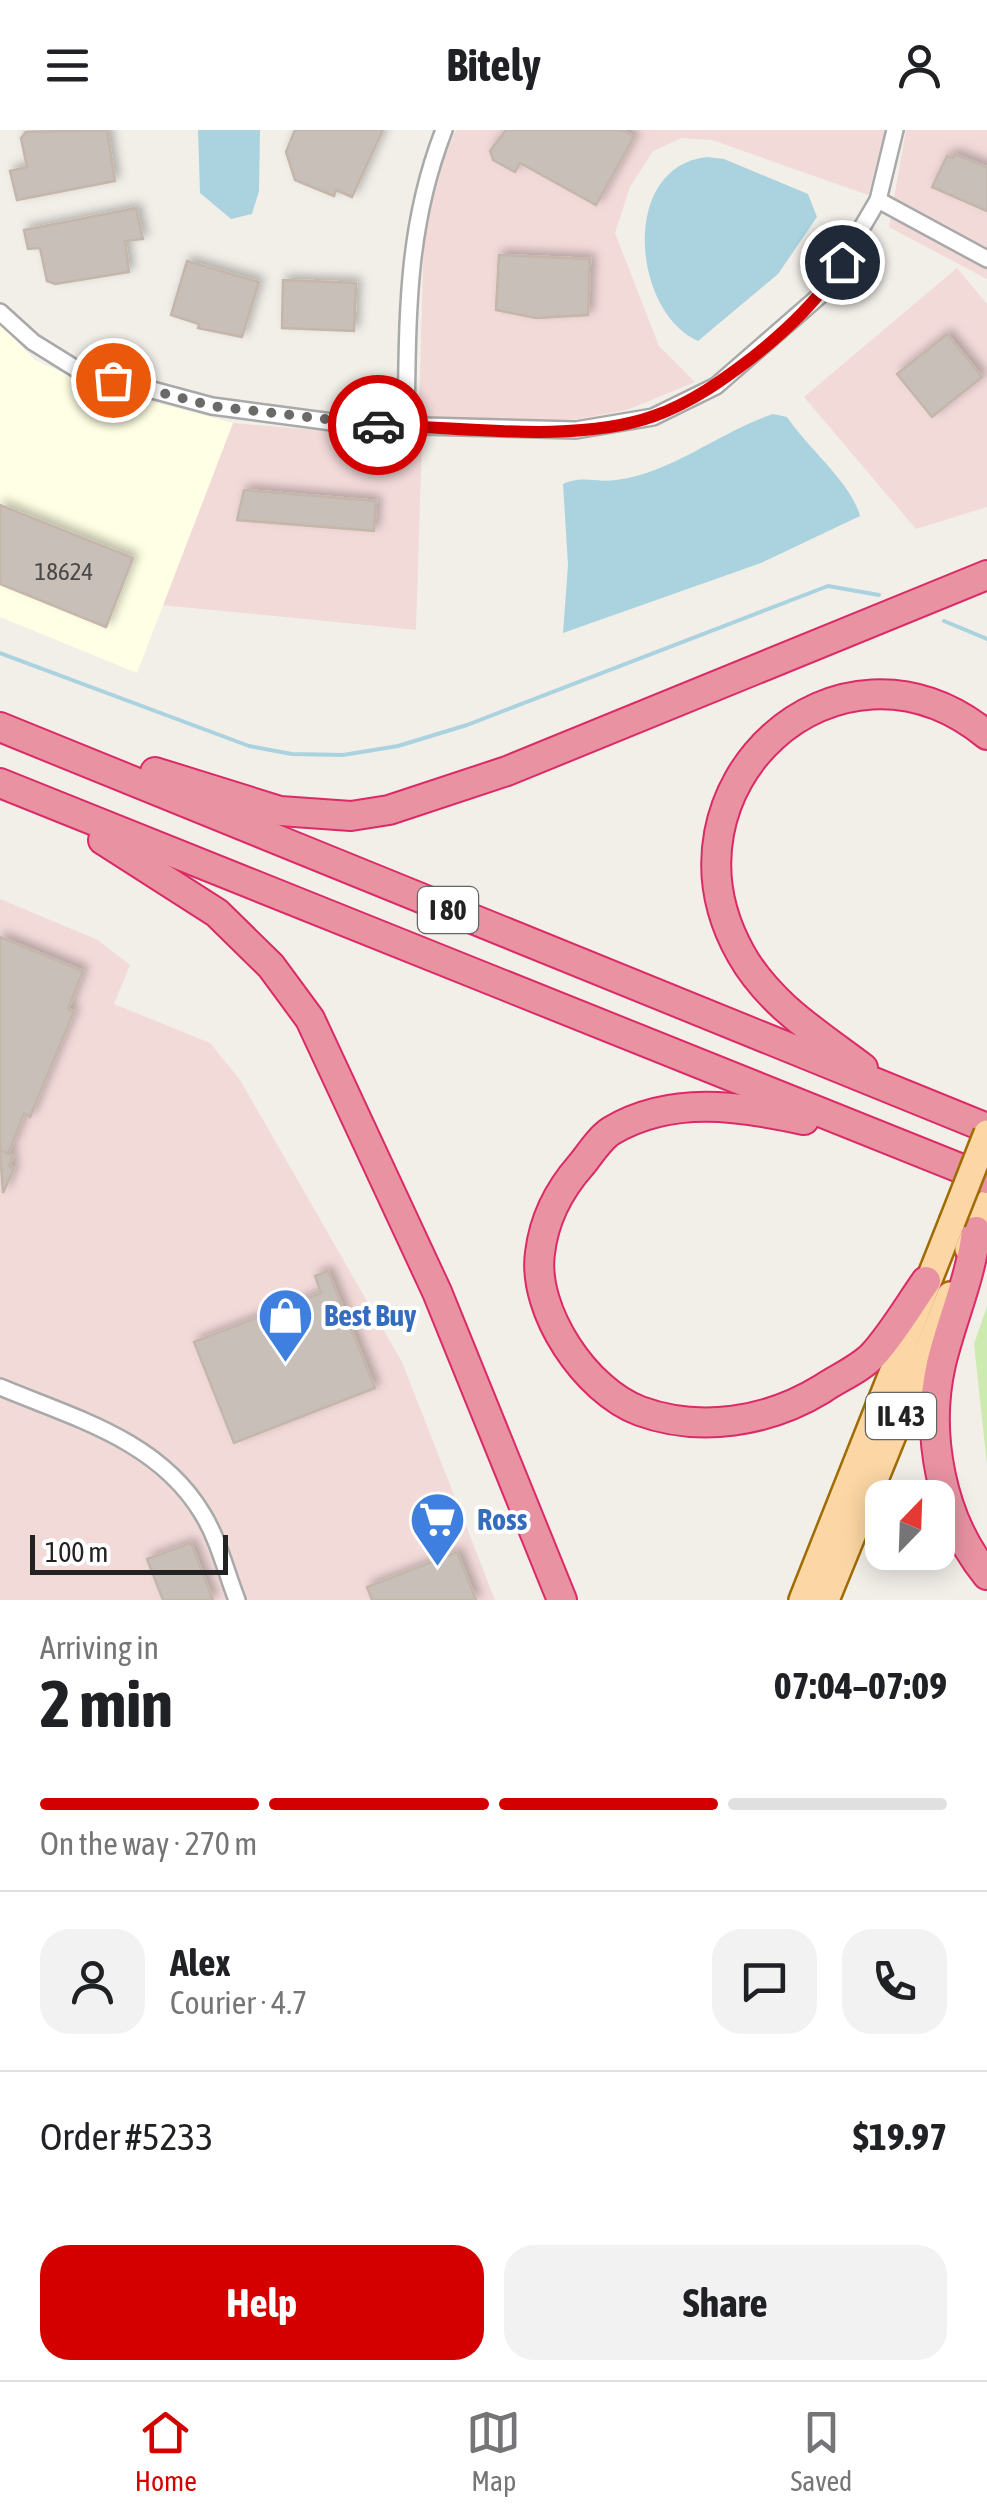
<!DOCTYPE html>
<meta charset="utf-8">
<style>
:root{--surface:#fff;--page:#f2f2f2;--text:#202124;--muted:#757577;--line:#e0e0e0;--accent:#d40000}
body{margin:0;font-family:"Asap Condensed",sans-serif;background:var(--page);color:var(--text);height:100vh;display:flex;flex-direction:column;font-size:38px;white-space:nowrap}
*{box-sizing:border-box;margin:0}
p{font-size:32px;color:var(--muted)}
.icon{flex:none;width:55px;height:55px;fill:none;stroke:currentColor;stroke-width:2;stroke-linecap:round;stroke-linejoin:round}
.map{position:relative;height:1470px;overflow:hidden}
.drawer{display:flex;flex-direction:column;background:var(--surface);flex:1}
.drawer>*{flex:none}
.needle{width:65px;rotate:23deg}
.fabs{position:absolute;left:865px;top:1350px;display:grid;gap:20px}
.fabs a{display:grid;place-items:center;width:90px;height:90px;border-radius:20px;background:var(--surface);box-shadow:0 5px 25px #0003;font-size:50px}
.scale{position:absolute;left:30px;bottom:25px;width:198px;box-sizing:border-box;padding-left:10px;border:5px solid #222;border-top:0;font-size:28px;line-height:35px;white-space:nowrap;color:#222;-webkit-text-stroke:8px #fff;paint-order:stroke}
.pin{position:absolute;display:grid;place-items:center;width:85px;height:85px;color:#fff;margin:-42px;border:5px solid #fff;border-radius:50%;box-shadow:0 2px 10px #0007}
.courier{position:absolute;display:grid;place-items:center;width:100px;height:100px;margin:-50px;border:8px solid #d40000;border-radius:50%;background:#fff;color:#222;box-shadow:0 2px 12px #0007}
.head em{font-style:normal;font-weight:700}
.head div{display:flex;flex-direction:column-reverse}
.head{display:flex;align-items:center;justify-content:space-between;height:170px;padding:0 40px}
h1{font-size:65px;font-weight:700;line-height:75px}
.bar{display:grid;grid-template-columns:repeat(4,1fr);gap:15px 10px;align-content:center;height:120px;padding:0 40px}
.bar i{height:12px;border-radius:8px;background:var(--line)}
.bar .active{background:var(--accent)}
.bar p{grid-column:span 4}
.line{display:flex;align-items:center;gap:25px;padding:0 40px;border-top:2px solid var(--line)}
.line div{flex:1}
.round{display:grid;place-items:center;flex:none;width:105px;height:105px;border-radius:30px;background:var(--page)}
.button{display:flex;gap:20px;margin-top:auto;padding:20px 40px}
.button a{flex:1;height:115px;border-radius:30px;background:var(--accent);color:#fff;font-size:40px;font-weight:700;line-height:115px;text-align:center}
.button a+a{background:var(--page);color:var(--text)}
header{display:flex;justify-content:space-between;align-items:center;height:130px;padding:0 40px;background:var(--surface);font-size:45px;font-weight:700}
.dock{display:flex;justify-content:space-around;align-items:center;height:140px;border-top:2px solid var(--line);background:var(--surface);font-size:28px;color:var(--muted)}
.dock a{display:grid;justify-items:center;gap:5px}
.dock .active{color:var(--accent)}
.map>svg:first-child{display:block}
.commercial{fill:#f2dad9}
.education{fill:#ffffe5}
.grass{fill:#cdebb0}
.water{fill:#aad3df}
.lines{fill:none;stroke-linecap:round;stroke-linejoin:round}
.stream{stroke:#aad3df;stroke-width:4}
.building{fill:#c7bfb8;stroke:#c4b6ab;stroke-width:2.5;filter:url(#shadow)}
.minor-casing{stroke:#a9a9a9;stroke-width:20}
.primary-casing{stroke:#a06b00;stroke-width:30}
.motorway-casing{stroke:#dc2a67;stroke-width:32}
.minor{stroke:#fff;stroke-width:15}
.primary{stroke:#fcd6a4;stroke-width:25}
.motorway{stroke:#e892a2;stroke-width:28}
.primary-bridge-casing{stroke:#a06b00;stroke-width:30;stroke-linecap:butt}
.primary-bridge{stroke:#fcd6a4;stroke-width:25}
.done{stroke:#6b6a68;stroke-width:10;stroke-dasharray:0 18}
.route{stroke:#d40000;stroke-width:12}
.labels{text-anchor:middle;stroke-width:8;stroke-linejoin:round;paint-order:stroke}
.number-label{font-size:25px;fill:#4b4948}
.shield{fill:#fff;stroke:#646464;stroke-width:2.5}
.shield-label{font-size:28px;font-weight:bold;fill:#222}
.shop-label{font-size:30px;font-weight:bold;fill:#366cbe;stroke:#fff;text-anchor:start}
</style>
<header><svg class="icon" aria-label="menu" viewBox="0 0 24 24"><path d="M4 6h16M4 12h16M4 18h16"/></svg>Bitely<svg class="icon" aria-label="person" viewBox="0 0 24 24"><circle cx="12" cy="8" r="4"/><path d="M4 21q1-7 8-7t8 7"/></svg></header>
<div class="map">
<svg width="987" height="1470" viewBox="0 0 987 1470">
<defs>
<filter id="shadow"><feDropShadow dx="4.5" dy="-4.5" stdDeviation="5" flood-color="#0004"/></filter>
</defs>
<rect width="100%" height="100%" fill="#f2efe9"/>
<g class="commercial">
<path d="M456,0H885L868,65L712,10L682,8L653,21L630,57L615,103L659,216L695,252L627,280L579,289L531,291L426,287L419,281L424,102L441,33Z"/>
<path d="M906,0H987V149L889,97Z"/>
<path d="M957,138L987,174V377L916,399L804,267Z"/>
<path d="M233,293L422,309L416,500L161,475Z"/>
<path d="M0,769L98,810L130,835L114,874L210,913L240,950L402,1232L495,1470H0Z"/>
</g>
<path class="education" d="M0,194L35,230L89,255L233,293L137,543L0,487Z"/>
<path class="grass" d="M987,1176V1335L974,1214Z"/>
<g class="water">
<path d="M198,0H260L259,61L252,84L231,89L200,63Z"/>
<path d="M707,27L724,29L808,64L817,87L778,144L698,211C633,183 618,37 707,27Z"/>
<path d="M773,284L787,287C807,317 852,354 860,386L761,433L563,503L568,435L563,354C583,345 595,353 616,350C672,343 721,301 773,284Z"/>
</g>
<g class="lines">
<g class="stream">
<path d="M944,491L987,509"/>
<path d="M0,523L249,616L292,624L343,625L398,616L467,595L828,456L879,465"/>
</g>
</g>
<g class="building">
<path d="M107,0L115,51L17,70L10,41L27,37L21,8L26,2Z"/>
<path d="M295,0H383L352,67L336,60L334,66L295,50L286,22Z"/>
<path d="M506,0H622L634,7L596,75L520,33L515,42L493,30L490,21Z"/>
<path d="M954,24L987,37V81L932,57L947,26L953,28Z"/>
<path d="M136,78L143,109L125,111L129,142L55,154L47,151L40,118L28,119L24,100Z"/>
<path d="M499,125L590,129L588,185L536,188L496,180Z"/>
<path d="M187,131L259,152L242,207L198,198L199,194L171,185Z"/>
<path d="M283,150L356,153L354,201L282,198Z"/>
<path d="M947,204L982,247L932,287L897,244Z"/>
<path d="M244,360L376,371L374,401L237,390Z"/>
<path d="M0,375L133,428L106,497L0,454Z"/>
<path d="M0,807L83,841L68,879L74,881L30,987L24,984L8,1024L0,1020Z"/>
<path d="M0,1020L13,1026L9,1036L14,1038L3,1063Z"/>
<path d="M328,1141L375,1258L234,1313L194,1212L321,1163L315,1146Z"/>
<path d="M191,1413L213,1470H163L147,1429Z"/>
<path d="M457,1422L476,1470H372L367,1457Z"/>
</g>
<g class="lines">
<defs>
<g id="minor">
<path d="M878,70L987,129"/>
<path d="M0,182L33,212L78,240L212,276L347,294L576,300L653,287L716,256L824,162L878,70L895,0"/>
<path d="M406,295C408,190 405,100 444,0"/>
<path d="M0,1257C74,1288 158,1310 202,1383C218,1408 226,1442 237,1470"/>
</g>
<g id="primary">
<path d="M968,1119L987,1073"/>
<path d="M802,1470L952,1092"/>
<path d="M826,1470L950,1165"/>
</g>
<g id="motorway">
<path d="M0,597L987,998"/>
<path d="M155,642L280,681L351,686L389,680L507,641L987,445"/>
<path d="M0,653L987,1049"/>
<path d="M103,710L217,783L271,836L310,889L437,1162L562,1470"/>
<path d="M863,938C818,904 769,874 741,824C648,659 837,483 987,605"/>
<path d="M804,990C740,976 671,965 611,1001C600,1008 590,1024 581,1035C559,1060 544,1089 540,1123C532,1181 586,1261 640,1281C700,1303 768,1292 822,1259C838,1248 860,1239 873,1225C893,1203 909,1175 926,1151"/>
<path d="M976,1101C971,1148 952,1188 941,1234C925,1304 941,1389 987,1445"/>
</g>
</defs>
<use href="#minor" class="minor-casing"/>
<use href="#primary" class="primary-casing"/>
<use href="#motorway" class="motorway-casing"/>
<use href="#minor" class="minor"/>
<use href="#primary" class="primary"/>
<use href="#motorway" class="motorway"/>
<defs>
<path id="primary-bridge" d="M952,1092L987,1003"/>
</defs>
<use href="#primary-bridge" class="primary-bridge-casing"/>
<use href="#primary-bridge" class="primary-bridge"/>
</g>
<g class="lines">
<path class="done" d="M113,250L212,276L378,295"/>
<path class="route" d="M378,295C461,297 576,314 654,286C691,273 723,250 753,227C788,199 819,170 842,132"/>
</g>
<defs>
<symbol id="shop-pin" viewBox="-11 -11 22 30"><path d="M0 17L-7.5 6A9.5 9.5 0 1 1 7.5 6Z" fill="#3f7fe0" stroke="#fff"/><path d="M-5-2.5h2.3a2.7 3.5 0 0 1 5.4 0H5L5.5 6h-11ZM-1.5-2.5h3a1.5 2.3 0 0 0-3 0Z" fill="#fff"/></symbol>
<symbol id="supermarket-pin" viewBox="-11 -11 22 30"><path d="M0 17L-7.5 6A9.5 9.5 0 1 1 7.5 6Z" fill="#3f7fe0" stroke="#fff"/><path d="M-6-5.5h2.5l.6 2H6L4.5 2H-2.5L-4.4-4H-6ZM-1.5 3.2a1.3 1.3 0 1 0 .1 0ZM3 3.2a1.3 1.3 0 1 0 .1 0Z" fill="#fff"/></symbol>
</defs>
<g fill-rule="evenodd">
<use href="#shop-pin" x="254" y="1154" width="63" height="86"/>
<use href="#supermarket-pin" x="406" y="1358" width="63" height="86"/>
</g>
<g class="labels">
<g class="number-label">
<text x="64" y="450">18624</text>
</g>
<g class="shield">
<rect x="418" y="757" width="60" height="46" rx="8"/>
<rect x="866" y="1263" width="70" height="46" rx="8"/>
</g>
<g class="shield-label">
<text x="448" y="790">I 80</text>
<text x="901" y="1296">IL 43</text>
</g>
<g class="shop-label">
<text x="324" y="1196">Best Buy</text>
<text x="477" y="1400">Ross</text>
</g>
</g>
</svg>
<div class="fabs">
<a><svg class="needle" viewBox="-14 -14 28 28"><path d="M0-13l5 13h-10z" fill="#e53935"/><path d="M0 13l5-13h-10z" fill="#757577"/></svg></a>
</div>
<div class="scale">100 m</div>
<div class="pin" style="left:113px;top:250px;background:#ea580c"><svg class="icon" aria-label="bag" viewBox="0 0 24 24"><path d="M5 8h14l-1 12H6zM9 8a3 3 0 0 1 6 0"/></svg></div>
<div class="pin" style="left:842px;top:132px;background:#1f2937"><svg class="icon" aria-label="home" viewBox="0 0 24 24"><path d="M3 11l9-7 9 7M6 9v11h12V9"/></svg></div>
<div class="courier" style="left:378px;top:295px"><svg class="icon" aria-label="car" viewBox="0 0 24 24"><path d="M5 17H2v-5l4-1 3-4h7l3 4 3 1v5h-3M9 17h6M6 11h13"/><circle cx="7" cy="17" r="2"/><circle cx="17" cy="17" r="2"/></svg></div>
</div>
<section class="drawer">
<div class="head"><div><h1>2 min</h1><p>Arriving in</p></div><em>07:04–07:09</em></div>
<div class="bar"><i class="active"></i><i class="active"></i><i class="active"></i><i></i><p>On the way · 270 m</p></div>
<div class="line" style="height:180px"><a class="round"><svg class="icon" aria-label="person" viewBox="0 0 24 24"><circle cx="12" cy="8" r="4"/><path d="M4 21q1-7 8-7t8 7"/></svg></a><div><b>Alex</b><p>Courier · 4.7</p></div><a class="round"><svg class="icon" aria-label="chat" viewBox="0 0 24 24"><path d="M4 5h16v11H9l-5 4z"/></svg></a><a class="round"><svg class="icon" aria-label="phone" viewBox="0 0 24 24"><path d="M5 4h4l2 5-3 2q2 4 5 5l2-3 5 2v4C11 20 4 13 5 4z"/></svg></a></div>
<div class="line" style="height:130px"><div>Order #5233</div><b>$19.97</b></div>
<div class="button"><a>Help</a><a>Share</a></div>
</section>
<nav class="dock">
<a class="active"><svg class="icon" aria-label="home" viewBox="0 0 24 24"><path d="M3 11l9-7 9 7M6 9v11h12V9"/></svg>Home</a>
<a><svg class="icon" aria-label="map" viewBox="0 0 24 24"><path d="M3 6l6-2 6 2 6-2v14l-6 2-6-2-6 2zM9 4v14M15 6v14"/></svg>Map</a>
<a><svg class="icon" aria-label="saved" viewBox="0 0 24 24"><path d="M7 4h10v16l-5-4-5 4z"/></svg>Saved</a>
</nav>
